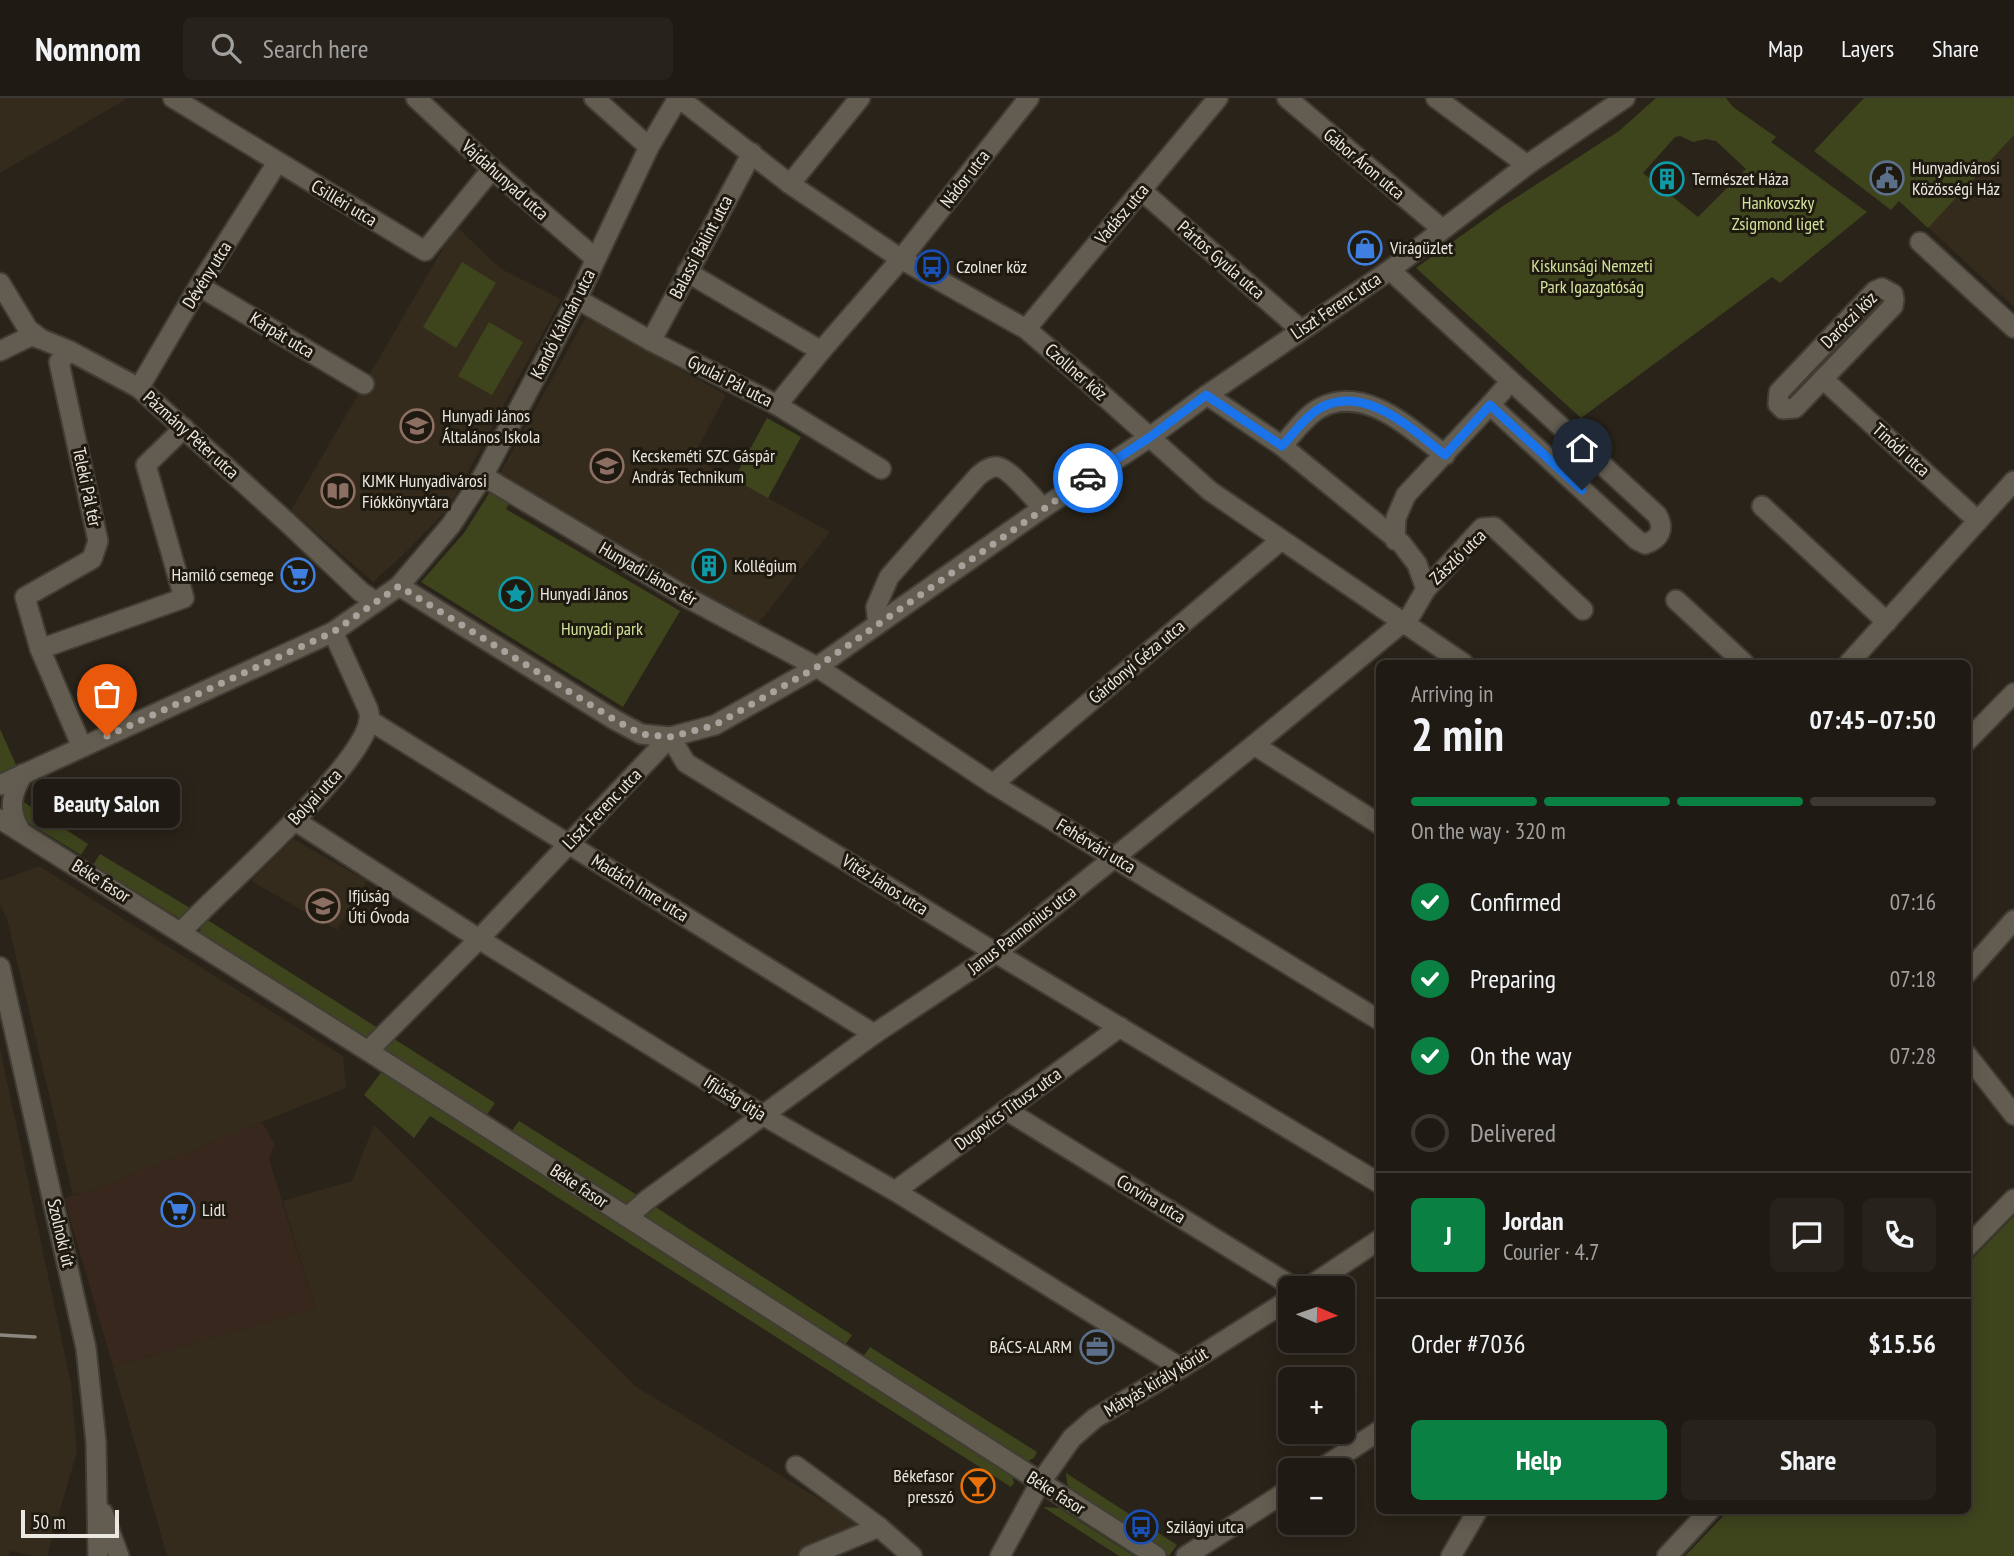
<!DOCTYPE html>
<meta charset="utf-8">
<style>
:root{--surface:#1f1a13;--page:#27231c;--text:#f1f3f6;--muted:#a1a1a0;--line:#3c3833;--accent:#0b8043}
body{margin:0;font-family:"PT Sans Narrow",sans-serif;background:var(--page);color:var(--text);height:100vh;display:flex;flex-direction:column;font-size:26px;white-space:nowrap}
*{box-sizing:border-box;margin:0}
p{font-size:23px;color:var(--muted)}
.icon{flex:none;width:38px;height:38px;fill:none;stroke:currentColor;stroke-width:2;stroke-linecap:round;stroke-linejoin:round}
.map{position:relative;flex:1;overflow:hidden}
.details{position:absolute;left:1376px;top:562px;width:595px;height:854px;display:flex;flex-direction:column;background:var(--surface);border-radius:10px;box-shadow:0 4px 18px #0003,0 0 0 2px var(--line)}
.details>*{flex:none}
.needle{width:46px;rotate:92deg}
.fabs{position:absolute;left:1278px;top:1178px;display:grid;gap:14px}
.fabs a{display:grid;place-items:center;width:77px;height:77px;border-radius:10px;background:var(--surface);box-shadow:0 4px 18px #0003,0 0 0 2px var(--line);font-size:35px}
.scale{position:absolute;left:21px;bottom:18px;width:98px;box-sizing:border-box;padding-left:7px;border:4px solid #ebe7e1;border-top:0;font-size:19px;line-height:24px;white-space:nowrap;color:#ebe7e1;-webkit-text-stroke:5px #1f1a10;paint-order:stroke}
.pin{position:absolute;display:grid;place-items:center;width:60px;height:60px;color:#fff;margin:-72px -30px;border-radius:50% 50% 50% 0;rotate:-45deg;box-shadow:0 0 7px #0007}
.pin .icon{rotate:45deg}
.courier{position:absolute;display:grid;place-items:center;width:70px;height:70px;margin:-35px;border:5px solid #1a73e8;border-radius:50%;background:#fff;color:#222;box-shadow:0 2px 9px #0007}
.bubble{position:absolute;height:49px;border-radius:10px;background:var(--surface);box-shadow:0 4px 18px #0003,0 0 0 2px var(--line);font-size:23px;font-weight:600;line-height:49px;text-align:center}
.overview em{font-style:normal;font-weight:600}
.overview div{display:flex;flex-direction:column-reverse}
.overview{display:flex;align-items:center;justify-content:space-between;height:119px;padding:0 35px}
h1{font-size:46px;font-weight:600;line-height:52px}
.bar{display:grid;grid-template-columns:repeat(4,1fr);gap:10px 7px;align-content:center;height:84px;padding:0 35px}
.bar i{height:9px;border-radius:5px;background:var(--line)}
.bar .on{background:var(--accent)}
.bar p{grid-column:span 4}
.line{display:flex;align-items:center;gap:18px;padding:0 35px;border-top:2px solid var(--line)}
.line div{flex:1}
.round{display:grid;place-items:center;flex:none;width:74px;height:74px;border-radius:10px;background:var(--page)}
ol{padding:0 35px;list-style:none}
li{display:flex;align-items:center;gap:21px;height:77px}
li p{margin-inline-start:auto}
li .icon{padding:7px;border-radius:50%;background:var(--accent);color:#fff;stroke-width:4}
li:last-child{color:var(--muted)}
li i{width:38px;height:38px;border:4px solid var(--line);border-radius:50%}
.cta{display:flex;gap:14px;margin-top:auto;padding:14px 35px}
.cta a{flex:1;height:80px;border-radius:10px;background:var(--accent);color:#fff;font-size:28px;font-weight:600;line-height:80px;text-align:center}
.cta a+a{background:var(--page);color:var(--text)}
header{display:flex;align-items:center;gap:42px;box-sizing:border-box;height:98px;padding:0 35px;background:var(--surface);border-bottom:2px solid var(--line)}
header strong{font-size:33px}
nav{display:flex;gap:38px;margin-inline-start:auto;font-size:24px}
.search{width:490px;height:63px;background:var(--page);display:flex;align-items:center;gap:18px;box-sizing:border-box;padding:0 24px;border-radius:10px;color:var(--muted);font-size:26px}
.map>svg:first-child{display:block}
.commercial{fill:#37271d}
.built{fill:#342b1c}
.green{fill:#3e451d;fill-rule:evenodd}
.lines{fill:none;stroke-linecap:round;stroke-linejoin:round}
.minor-casing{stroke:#413d35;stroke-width:23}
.minor{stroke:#635d51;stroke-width:19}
.rail{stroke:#8b877f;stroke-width:3.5}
.done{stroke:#a7a29b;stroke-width:7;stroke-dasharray:0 12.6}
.route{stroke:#1a73e8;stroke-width:9}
.labels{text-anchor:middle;stroke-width:6;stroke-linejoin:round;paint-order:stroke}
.street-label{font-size:18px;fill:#ebe7e1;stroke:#1f1a10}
.poi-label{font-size:18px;fill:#ebe7e1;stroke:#1f1a10;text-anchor:start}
.park-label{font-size:18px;fill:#d3e19a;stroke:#1f1a10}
</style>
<header>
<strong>Nomnom</strong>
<div class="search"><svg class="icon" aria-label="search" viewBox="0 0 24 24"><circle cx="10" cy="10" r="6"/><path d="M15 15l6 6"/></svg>Search here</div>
<nav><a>Map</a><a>Layers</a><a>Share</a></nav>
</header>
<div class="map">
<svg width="2014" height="1458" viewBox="0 0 2014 1458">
<rect width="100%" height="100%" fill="#292319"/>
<path class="commercial" d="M261,1023L275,1046L269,1061L315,1210L113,1269L64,1100L95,1091Z"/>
<g class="built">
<path d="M0,0H128L0,75Z"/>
<path d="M2014,37V209L1928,129Z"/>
<path d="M456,128L492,163L505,173L561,201L448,411L403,457L373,484L291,412Z"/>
<path d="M586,219L726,297L693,359L734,381L767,320L801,339L768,400L830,434L757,527L499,377Z"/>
<path d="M293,741L367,783L337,832L251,783Z"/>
<path d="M39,768L343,958L346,990L95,1091L73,1097L7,821L0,807V783Z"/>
<path d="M0,950L71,1286L77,1353L47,1458H33L10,1453L9,1458H0Z"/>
<path d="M374,1027L635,1288L860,1426L861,1438L810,1458H167L113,1269L315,1210L283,1103L352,1083Z"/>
</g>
<g class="green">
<path d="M1656,0H1726L1733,9L1776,39L1771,44L1867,114L1780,185L1772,179L1581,320L1416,170L1503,108L1619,33ZM1680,38L1693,44L1706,41L1716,43L1746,71L1698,119L1643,75L1675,39Z"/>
<path d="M1864,0H2014V37L1928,130L1899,103L1891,112L1814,53Z"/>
<path d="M462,164L496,185L456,250L423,229Z"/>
<path d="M489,224L523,244L492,297L458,278Z"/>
<path d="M767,320L801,339L768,400L734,381Z"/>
<path d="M495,386L513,398L506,411L680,513L623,609L421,484L464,435Z"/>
<path d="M0,631L17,669L0,676Z"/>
<path d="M22,703L88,746L81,757L27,724L20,716Z"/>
<path d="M100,756L195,813L181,821L93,767Z"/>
<path d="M206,821L381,932L369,942L200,834L201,827Z"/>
<path d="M391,939L495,1005L486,1018L381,951Z"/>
<path d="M383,972L1012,1378L1014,1385L1011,1389L430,1018L414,1040L364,997Z"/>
<path d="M519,1023L637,1097L624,1106L511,1034Z"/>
<path d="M651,1106L852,1237L843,1250L648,1124L645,1116Z"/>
<path d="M2014,1118V1458H1685L1729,1412H1967V1166Z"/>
<path d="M870,1249L1037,1354L1034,1360L1028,1363L1020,1361L862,1260Z"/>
<path d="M1066,1375L1177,1447L1169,1458L1074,1398L1067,1385Z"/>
<path d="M1043,1409L1059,1410L1134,1458H1119Z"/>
</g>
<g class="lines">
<defs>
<g id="minor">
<path d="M173,0L425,153L492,71"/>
<path d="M416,0L492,71L596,161"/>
<path d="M594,0L649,49"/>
<path d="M679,0L790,86L901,161L1026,231L1087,283L1210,393L1463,565"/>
<path d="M1287,0L1442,131"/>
<path d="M1436,0L1527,67"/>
<path d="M790,86L860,0"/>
<path d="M1141,92L1301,232"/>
<path d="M1920,144L2014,230"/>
<path d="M1390,172L1657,417C1665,431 1660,441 1645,446L1637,442L1490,307L1511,283"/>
<path d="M687,174L821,253"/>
<path d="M0,185L28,231L41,241L70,253L139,290L289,426L361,494L376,504"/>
<path d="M199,188L364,286"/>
<path d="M1882,190L1893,196L1894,201L1893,208L1795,310L1783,311L1778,306L1779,294L1875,193Z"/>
<path d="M577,201L651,243L777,307L881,371"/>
<path d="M1026,231L1218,0"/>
<path d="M651,243L752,55"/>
<path d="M0,253L31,238L41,241"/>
<path d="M70,253L59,264L98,443L92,461L25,499L40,551L82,649"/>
<path d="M1823,281L1978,423"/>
<path d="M139,290L199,188L277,65"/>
<path d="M1207,297L1282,348L1401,445L1417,466L1426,491"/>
<path d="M777,307L821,253L901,161L1029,0"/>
<path d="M1282,348C1293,336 1305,318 1320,310C1366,286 1411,332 1445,357"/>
<path d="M483,378L688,500L817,569L993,686L1379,922"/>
<path d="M1762,408L1887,524"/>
<path d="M1395,442L1396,420L1406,397L1490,307"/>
<path d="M399,488L615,622L641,636L670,639"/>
<path d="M1676,502L1744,565"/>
<path d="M878,526L876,509L889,479L978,378C984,373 990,368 998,369C1010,371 1034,401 1043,410"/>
<path d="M1405,527L1426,491L1482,430L1494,429L1583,512"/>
<path d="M40,551L184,500L146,367L184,330"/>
<path d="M1849,565L2014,383"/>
<path d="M369,622L874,936"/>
<path d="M670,639L686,665L996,855L1379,1085"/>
<path d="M1967,643L2014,595"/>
<path d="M1254,647L1379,726"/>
<path d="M993,686L1281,442"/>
<path d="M0,687L333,534L399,488L451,427L483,378L577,201L649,49L678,0"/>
<path d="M0,721L368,953L1156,1458"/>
<path d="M294,722L479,841L764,1018L895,1093L1181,1270"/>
<path d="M20,732C8,712 11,696 23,676"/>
<path d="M181,834C219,793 363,669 369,622C370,618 369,615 368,611L333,534"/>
<path d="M0,869L86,1250L96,1344L98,1458"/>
<path d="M1967,875L2014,822"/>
<path d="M368,953L479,841L670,639L715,627L817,569L1043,410L1150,339L1207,297L1390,172L1527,67L1625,0"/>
<path d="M1967,957L2014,1017"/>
<path d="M1006,1012L1295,1190"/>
<path d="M895,1093L1120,929"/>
<path d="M627,1119L647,1102L874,936L996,855L1254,647L1402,525"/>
<path d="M1967,1149L2014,1101"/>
<path d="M1307,1190L1379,1142"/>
<path d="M796,1368L879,1429L912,1458"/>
<path d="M1319,1372L1379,1333"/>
<path d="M103,1415L119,1458"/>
<path d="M809,1458L879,1429"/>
<path d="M1000,1458L1040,1385L1072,1340L1095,1320L1181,1270L1290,1201"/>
<path d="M1186,1458L1290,1391"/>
<path d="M1451,1458L1478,1412"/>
<path d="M1667,1458L1710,1412"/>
</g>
</defs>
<use href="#minor" class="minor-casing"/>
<use href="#minor" class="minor"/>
<path class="rail" d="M0,1237L35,1239"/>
</g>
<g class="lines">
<path class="done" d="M107,638L333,534L399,488L615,622L641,636L670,639L715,627L817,569L1088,380"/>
<path class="route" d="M1088,380L1150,339L1206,297L1282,348C1293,336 1305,319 1320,310C1366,285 1412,332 1445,357L1490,307L1582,392"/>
</g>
<defs>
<symbol id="civic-ring" viewBox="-11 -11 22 22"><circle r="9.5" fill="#1f1a10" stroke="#5c6f8a" stroke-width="1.5"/><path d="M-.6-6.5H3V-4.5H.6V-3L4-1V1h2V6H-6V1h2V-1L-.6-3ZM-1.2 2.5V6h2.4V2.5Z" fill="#5c6f8a"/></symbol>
<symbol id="building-ring" viewBox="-11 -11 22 22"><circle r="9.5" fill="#1f1a10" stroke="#0f9aa8" stroke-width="1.5"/><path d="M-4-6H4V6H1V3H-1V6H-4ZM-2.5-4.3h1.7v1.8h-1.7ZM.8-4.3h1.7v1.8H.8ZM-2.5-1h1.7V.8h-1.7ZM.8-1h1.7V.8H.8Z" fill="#0f9aa8"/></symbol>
<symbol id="shop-ring" viewBox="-11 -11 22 22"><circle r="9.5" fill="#1f1a10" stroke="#3f7fe0" stroke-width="1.5"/><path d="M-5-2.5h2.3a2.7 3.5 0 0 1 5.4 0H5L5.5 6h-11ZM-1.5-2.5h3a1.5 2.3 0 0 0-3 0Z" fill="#3f7fe0"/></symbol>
<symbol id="bus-ring" viewBox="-11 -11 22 22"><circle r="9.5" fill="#1f1a10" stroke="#1a4fb4" stroke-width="1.5"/><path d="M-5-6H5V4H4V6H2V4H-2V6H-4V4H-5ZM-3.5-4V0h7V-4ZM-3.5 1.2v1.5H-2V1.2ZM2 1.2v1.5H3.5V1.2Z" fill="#1a4fb4"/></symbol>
<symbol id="school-ring" viewBox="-11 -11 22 22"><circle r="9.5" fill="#1f1a10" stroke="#8d6e63" stroke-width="1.5"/><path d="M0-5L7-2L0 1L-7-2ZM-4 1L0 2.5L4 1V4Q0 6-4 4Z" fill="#8d6e63"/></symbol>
<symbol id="library-ring" viewBox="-11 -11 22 22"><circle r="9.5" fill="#1f1a10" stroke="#8d6e63" stroke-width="1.5"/><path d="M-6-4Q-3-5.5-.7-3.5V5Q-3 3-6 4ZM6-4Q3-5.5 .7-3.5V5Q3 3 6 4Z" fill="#8d6e63"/></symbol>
<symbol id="supermarket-ring" viewBox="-11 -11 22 22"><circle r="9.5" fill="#1f1a10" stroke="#3f7fe0" stroke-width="1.5"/><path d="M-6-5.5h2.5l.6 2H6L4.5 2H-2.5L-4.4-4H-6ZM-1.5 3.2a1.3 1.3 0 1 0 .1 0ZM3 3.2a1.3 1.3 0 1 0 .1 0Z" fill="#3f7fe0"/></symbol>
<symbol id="sight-ring" viewBox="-11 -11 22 22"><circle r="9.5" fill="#1f1a10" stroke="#0f9aa8" stroke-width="1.5"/><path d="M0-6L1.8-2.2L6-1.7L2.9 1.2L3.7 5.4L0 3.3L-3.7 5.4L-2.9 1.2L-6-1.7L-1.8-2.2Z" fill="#0f9aa8"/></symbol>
<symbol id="office-ring" viewBox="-11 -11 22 22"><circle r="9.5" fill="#1f1a10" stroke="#5c6f8a" stroke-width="1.5"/><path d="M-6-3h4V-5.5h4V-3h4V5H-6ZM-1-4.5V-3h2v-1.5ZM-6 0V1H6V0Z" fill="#5c6f8a"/></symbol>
<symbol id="bar-ring" viewBox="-11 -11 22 22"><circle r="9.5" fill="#1f1a10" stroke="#e8710a" stroke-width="1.5"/><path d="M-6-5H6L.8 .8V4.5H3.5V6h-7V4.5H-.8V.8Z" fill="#e8710a"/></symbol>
</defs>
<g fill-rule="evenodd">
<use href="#civic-ring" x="1868" y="61" width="38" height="38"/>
<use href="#building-ring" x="1648" y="62" width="38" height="38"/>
<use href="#shop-ring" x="1346" y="131" width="38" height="38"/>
<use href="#bus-ring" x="913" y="150" width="38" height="38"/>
<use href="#school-ring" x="398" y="309" width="38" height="38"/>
<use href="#school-ring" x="588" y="349" width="38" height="38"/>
<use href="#library-ring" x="319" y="374" width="38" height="38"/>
<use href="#building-ring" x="690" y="449" width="38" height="38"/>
<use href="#supermarket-ring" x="279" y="458" width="38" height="38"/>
<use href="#sight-ring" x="497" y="477" width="38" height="38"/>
<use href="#school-ring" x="304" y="789" width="38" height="38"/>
<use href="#supermarket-ring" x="159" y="1093" width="38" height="38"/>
<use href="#office-ring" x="1078" y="1230" width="38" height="38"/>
<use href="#bar-ring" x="959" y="1369" width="38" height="38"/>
<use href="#bus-ring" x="1122" y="1410" width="38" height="38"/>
</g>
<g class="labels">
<g class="street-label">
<text transform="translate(1364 66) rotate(40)" y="6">Gábor Áron utca</text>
<text transform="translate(965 81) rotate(-52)" y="6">Nádor utca</text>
<text transform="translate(505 82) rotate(42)" y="6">Vajdahunyad utca</text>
<text transform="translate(344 105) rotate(31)" y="6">Csilléri utca</text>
<text transform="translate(1122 116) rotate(-50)" y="6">Vadász utca</text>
<text transform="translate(701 149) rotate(-62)" y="6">Balassi Bálint utca</text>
<text transform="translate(1221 162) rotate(41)" y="6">Pártos Gyula utca</text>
<text transform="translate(207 177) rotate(-58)" y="6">Dévény utca</text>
<text transform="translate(1336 208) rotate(-34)" y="6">Liszt Ferenc utca</text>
<text transform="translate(1849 222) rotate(-45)" y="6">Daróczi köz</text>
<text transform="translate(563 226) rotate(-63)" y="6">Kandó Kálmán utca</text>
<text transform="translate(282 237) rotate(31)" y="6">Kárpát utca</text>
<text transform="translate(1076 274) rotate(41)" y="6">Czollner köz</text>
<text transform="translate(730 283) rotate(27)" y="6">Gyulai Pál utca</text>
<text transform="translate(191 337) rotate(42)" y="6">Pázmány Péter utca</text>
<text transform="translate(1901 352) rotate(42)" y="6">Tinódi utca</text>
<text transform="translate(87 389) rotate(78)" y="6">Teleki Pál tér</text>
<text transform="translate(1458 459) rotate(-44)" y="6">Zászló utca</text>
<text transform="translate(648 476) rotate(30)" y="6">Hunyadi János tér</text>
<text transform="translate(1137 564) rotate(-40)" y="6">Gárdonyi Géza utca</text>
<text transform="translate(315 699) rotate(-47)" y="6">Bolyai utca</text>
<text transform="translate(602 711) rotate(-46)" y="6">Liszt Ferenc utca</text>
<text transform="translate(1096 748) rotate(31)" y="6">Fehérvári utca</text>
<text transform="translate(101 783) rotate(32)" y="6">Béke fasor</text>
<text transform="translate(885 787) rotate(32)" y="6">Vitéz János utca</text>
<text transform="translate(640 790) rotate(32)" y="6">Madách Imre utca</text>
<text transform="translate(1022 832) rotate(-38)" y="6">Janus Pannonius utca</text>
<text transform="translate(735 1000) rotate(32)" y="6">Ifjúság útja</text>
<text transform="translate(1008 1011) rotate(-36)" y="6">Dugovics Titusz utca</text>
<text transform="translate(579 1088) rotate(33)" y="6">Béke fasor</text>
<text transform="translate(1151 1101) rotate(31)" y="6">Corvina utca</text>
<text transform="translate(61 1135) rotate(77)" y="6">Szolnoki út</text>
<text transform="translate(1156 1284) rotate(-31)" y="6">Mátyás király körút</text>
<text transform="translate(1056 1395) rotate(32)" y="6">Béke fasor</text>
</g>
<g class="poi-label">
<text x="1912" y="76">Hunyadivárosi<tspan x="1912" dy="21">Közösségi Ház</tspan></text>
<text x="1692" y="87">Természet Háza</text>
<text x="1390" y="156">Virágüzlet</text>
<text x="956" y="175">Czolner köz</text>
<text x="442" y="324">Hunyadi János<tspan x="442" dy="21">Általános Iskola</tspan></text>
<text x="632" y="364">Kecskeméti SZC Gáspár<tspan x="632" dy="21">András Technikum</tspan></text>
<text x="362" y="389">KJMK Hunyadivárosi<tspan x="362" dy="21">Fiókkönyvtára</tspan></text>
<text x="734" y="474">Kollégium</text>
<text x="274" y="483" text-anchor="end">Hamiló csemege</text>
<text x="540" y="502">Hunyadi János</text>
<text x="348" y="804">Ifjúság<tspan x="348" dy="21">Úti Óvoda</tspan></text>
<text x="202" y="1118">Lidl</text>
<text x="1072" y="1255" text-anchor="end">BÁCS-ALARM</text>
<text x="954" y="1384" text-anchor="end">Békefasor<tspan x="954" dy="21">presszó</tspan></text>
<text x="1166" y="1435">Szilágyi utca</text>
</g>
<g class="park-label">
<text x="1778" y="111">Hankovszky<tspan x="1778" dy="21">Zsigmond liget</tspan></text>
<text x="1592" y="174">Kiskunsági Nemzeti<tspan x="1592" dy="21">Park Igazgatóság</tspan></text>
<text x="602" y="537">Hunyadi park</text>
</g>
</g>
</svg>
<div class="fabs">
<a><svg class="needle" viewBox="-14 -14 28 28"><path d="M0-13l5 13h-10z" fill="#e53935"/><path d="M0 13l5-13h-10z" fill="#a1a1a0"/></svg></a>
<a>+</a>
<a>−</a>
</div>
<div class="scale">50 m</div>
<div class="pin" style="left:107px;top:638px;background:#ea580c"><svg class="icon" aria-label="bag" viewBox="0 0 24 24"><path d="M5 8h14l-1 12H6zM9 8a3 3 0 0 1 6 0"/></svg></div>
<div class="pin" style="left:1582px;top:392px;background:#1f2937"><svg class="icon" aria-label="home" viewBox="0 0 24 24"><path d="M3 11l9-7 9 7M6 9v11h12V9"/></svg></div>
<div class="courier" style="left:1088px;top:380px"><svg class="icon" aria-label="car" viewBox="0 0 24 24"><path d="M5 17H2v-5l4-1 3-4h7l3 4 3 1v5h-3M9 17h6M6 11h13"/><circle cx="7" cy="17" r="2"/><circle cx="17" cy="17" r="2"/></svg></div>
<div class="bubble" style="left:33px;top:681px;width:147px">Beauty Salon</div>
<section class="details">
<div class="overview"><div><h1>2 min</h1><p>Arriving in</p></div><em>07:45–07:50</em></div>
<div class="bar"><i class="on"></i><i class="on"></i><i class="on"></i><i></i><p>On the way · 320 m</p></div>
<ol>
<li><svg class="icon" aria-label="check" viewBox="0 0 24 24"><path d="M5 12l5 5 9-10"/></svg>Confirmed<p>07:16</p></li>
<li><svg class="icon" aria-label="check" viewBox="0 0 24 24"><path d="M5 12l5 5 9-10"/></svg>Preparing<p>07:18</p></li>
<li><svg class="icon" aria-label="check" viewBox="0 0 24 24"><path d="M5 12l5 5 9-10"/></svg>On the way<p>07:28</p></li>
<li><i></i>Delivered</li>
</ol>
<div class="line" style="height:126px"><b class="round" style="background:var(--accent);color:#fff">J</b><div><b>Jordan</b><p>Courier · 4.7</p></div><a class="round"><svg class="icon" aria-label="chat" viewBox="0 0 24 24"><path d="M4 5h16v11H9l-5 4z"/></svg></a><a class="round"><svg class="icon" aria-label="phone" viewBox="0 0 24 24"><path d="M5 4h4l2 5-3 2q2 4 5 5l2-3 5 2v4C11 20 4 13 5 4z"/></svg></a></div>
<div class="line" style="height:91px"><div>Order #7036</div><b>$15.56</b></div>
<div class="cta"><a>Help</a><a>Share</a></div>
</section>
</div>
